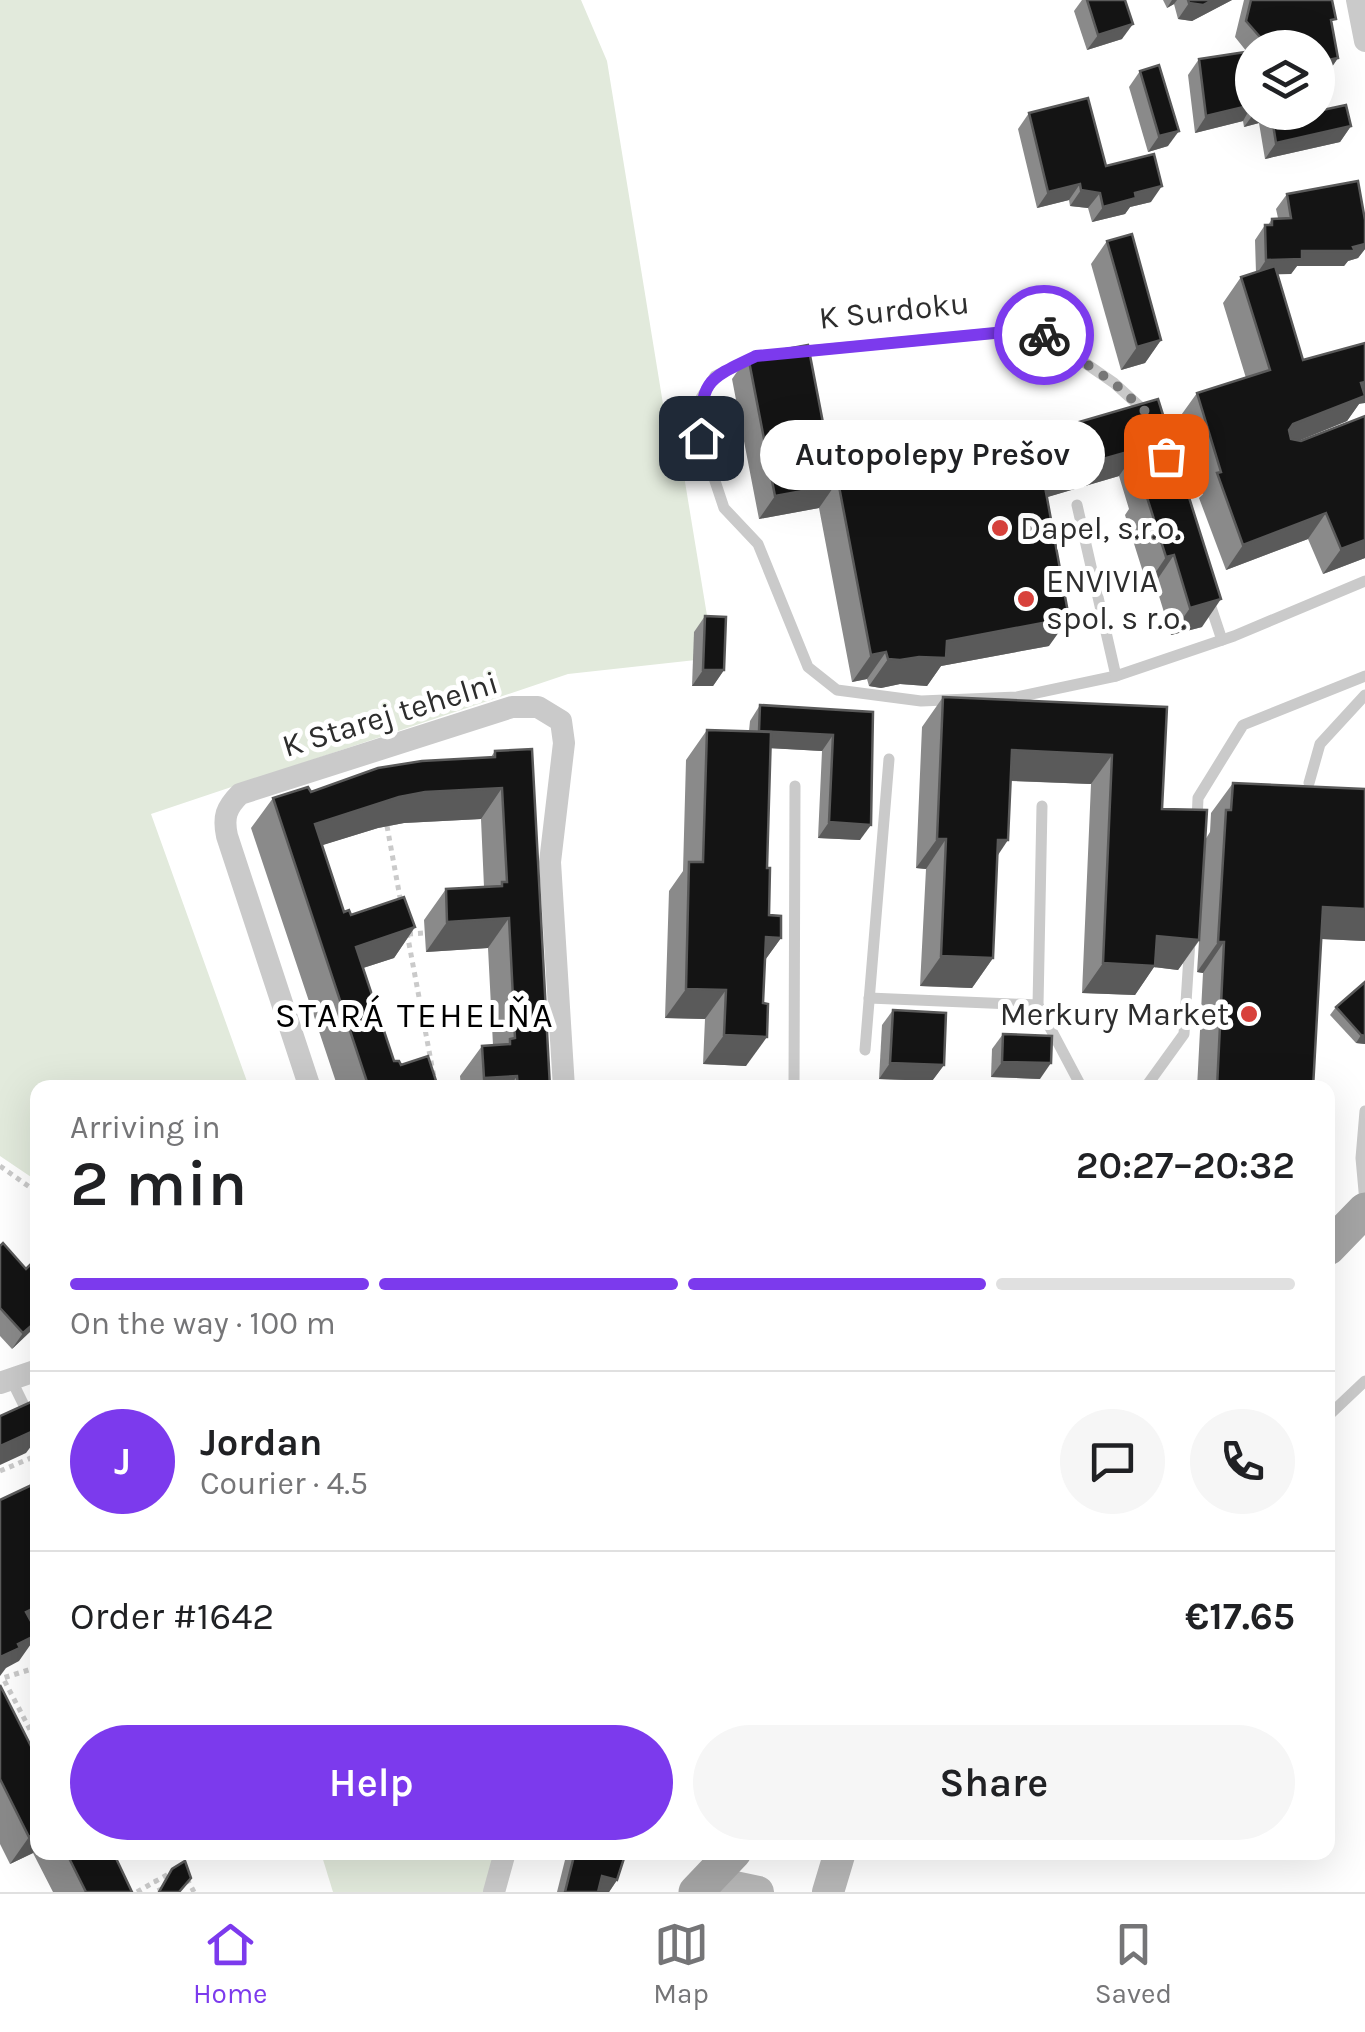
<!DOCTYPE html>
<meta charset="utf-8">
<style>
:root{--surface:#fff;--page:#f6f6f6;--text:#202124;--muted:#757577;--line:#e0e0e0;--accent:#7c3aed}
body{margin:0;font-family:Karla,sans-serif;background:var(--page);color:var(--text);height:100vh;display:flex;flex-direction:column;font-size:38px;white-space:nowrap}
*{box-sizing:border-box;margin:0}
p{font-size:32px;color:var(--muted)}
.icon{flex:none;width:55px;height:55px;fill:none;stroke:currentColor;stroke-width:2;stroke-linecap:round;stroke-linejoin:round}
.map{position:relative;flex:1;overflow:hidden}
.details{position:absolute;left:30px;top:1080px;width:1305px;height:780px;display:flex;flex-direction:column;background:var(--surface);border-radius:20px;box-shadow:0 10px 40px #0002}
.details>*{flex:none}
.controls{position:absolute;left:1235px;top:30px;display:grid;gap:20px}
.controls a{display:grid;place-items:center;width:100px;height:100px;border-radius:50%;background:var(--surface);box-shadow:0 10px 40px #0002;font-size:50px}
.pin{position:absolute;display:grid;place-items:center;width:85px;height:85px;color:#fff;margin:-42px;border-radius:20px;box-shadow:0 5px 15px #0006}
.courier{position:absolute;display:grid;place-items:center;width:100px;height:100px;margin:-50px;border:8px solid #7c3aed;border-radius:50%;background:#fff;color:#222;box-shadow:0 2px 12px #0007}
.bubble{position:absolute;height:70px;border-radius:35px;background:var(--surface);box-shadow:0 10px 40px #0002;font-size:32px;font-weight:600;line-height:70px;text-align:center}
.overview em{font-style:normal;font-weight:600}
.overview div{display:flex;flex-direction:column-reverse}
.overview{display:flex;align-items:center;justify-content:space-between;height:170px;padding:0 40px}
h1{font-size:65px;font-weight:600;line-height:75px}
.bar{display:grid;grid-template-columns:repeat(4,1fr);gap:15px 10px;align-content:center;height:120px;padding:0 40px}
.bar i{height:12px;border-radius:8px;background:var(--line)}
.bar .current{background:var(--accent)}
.bar p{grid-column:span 4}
.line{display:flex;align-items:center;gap:25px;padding:0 40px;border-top:2px solid var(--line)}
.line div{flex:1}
.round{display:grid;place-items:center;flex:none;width:105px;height:105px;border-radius:52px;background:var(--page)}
.cta{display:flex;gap:20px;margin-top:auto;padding:20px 40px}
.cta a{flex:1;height:115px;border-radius:60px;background:var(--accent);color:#fff;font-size:40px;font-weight:600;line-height:115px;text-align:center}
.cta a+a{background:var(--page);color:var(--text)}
.tabs{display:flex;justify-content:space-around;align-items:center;height:140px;border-top:2px solid var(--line);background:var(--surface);font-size:28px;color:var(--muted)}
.tabs a{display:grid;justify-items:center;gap:5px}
.tabs .current{color:var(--accent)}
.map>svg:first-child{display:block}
.green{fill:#e2eadc}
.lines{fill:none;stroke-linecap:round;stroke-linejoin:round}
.path{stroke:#cacaca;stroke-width:5;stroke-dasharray:5 5;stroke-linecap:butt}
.lane{stroke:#cacaca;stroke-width:11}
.street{stroke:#cacaca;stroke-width:22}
.secondary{stroke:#b7b7b7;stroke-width:32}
.primary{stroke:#a5a5a5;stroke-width:35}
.wall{fill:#8a8a8a}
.shaded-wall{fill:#5a5a5a}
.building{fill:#141414;stroke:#5a5a5a;stroke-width:2.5}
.done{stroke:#767676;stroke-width:10;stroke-dasharray:0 18}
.route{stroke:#7c3aed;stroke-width:12}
.poi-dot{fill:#d8423c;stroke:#fff;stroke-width:4}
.labels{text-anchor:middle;stroke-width:10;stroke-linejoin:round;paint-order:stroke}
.street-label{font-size:32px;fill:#2d2d2d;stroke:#fff}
.poi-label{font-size:32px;fill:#2d2d2d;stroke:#fff;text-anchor:start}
.neighbourhood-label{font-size:35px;letter-spacing:2.5px;fill:#000;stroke:#fff}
</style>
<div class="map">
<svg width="1365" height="1892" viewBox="0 0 1365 1892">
<rect width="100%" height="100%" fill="#fff"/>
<g class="green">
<path d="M0,0H581L607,61L664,410L674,415L714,658L568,674L151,814L249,1087L38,1088L37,1181L0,1156Z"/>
<path d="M321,1853H494L492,1892H333Z"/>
</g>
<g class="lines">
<g class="path">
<path d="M387,826L401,903"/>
<path d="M407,933L436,1088"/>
<path d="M408,934L425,933"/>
<path d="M0,1166L38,1193"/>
<path d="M0,1471L38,1455"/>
<path d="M35,1633L38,1655"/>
<path d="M38,1667L3,1678L38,1745"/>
<path d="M187,1879L194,1892"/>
<path d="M137,1892L156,1881"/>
<path d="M161,1892L156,1881L174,1871"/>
</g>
<g class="lane">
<path d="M797,352L1036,329L1114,383L1148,414"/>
<path d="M758,356L715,376L701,398V439L724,508L758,544L808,667L837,690L921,701L1017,697L1116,676L1234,636L1365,581"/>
<path d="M1077,505L1116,676"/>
<path d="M1209,601L1222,640"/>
<path d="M1309,783L1320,744L1365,695"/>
<path d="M1042,806L1038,1005L1082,1088"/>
<path d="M1197,822L1198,798L1243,725L1365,676"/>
<path d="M869,998L1038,1005"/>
<path d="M865,1050L889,759"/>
<path d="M794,1088L795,786"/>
<path d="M1145,1088L1184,1034L1190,940"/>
<path d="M1365,1111L1361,1158L1365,1202"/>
<path d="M11,1379L38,1434"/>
<path d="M1328,1416L1365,1381"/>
</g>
<g class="street">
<path d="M1357,0L1365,41"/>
<path d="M310,1088L227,836C223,817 226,808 240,794L512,707H538L561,721L564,743L550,862L564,1088"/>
<path d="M0,1383L38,1370"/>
<path d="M494,1892L505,1852"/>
</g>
<g class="secondary">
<path d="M708,1892L706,1881L758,1892"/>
<path d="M828,1892L840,1852"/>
</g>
<g class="primary">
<path d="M1328,1248L1365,1210"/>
<path d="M696,1892L734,1852"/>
</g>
</g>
<g class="wall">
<path d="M1082,0H1125L1122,39L1087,50L1074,11Z"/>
<path d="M1163,0H1232L1192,21L1178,19L1174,4L1167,8Z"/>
<path d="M1244,0H1332V25L1338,58L1327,74L1252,48V112H1294L1295,115L1351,126L1340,142L1265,159L1259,123L1244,127L1243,121L1195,133L1188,75L1199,59L1247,52L1235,37Z"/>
<path d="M1140,71L1168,146L1148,152L1129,87Z"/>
<path d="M1029,113L1106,166L1151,202L1130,207L1125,214L1092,222L1088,208L1070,206L1069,200L1037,208L1018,129Z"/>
<path d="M1287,194L1365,220V249L1358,258L1348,261L1344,266H1297L1291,274H1278L1303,360L1359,404L1347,421L1298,441H1301L1365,416V558L1323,574L1308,539L1226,570L1199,498L1203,494L1179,418L1197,393L1246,378L1223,303L1241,277L1256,273L1255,240L1265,225H1268L1272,219L1278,218L1276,209Z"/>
<path d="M1107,241L1161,340L1145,363L1121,370L1091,264Z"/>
<path d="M748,356L835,485L838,481L983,457L997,437L1038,434L1158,399L1202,627L1171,635L1155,583L1147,585L1125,515L1129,509L1119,476L1047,497L1049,646L941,666L927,686L900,684L881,688L869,686L867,679L852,682L819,508L759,519L732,379Z"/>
<path d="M705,616L724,670L713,686H692L694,632Z"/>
<path d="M943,697L1167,707L1162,809L1205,840L1210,832L1211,813L1233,783L1365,789V941L1321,939L1313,1088H1197L1203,973L1197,972L1199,941L1178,970L1154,967L1135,995L1082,993L1091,784L1011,781L997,857L993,958L972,988L920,986L926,869L916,868L922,727Z"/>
<path d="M760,705L873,712L860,840L818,838L822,751L770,748L767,868L769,915L781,938L765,960L746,1066L703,1064L705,1019L665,1018L669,891L683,871L686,760L707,730L749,731L750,721Z"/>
<path d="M532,749L550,1088H461L460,1076L482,1046L493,1045L488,948L426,952L424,920L446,889L484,887L481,819L404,823L378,828L322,845L344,912L351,915L415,927L394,958L363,968L394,1061L438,1088H338L251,828L273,798L491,757L495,751Z"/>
<path d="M1365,982V1044L1356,1043L1330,1015L1336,1007Z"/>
<path d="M893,1010L944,1065L932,1081L879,1079L882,1025Z"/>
<path d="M1003,1034L1040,1079L991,1077L992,1049Z"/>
<path d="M0,1246L26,1269L38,1265V1330L34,1328L12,1349L0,1336Z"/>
<path d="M0,1685L38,1760V1852H113L132,1892H53L33,1853L10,1864L0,1844Z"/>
<path d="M567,1852H626L617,1880L609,1892H557Z"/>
</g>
<g class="shaded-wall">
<path d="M1172,0H1177L1174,4L1167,8Z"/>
<path d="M1213,0H1232L1192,21L1178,19L1189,3Z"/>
<path d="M1133,24L1122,39L1087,50L1098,35Z"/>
<path d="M1338,58L1327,74L1318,76V62Z"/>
<path d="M1252,105L1243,121L1195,133L1206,116Z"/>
<path d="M1255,112H1266L1259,123L1244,127Z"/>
<path d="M1351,126L1340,142L1265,159L1276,143Z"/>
<path d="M1179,131L1168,146L1148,152L1159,136Z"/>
<path d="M1080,184L1069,200L1037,208L1048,192Z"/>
<path d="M1162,186L1151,202L1130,207L1125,214L1092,222L1103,207L1135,193Z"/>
<path d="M1081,190L1100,193L1088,208L1070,206Z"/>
<path d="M1365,244V249L1358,258L1348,261L1344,266H1297L1291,274L1256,275L1266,260L1302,251L1353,247Z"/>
<path d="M1161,340L1145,363L1121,370L1137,347Z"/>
<path d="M1365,382V403L1359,404L1347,421L1276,450L1293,424Z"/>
<path d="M1138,449L1119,476L1024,504L1043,476Z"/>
<path d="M835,485L819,508L759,519L775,496Z"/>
<path d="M1326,513L1308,539L1226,570L1243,545Z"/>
<path d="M1365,540V558L1323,574L1341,549Z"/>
<path d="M1174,555L1155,583L1147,585L1166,557Z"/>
<path d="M1221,599L1202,627L1171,635L1190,608Z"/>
<path d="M1069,618L1049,646L941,666L927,686L900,684L881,688L869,686L888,659L947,641Z"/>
<path d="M886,652L867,679L852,682L871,655Z"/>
<path d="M703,670H724L713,686H692Z"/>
<path d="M759,731L833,735L822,751L748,747Z"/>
<path d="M1012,750L1112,755L1091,784L992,780Z"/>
<path d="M502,788L481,819L404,823L378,828L294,854L315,824L399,797L425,792Z"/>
<path d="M829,822L871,825L860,840L818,838Z"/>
<path d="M937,839H946L926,869L916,868Z"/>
<path d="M998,840H1008L988,870Z"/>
<path d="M1323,907L1365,909V941L1301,938Z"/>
<path d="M509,918L488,948L426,952L447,922Z"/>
<path d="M415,927L394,958L335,977L356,947Z"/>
<path d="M1157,936L1199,940L1178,970L1154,967L1135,995L1082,993L1103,963Z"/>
<path d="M766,937L781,938L760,967Z"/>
<path d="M1218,942H1224L1203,973L1197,972Z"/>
<path d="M941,956L993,958L972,988L920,986Z"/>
<path d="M686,989L726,990L705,1019L665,1018Z"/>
<path d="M724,1035L767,1037L746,1066L703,1064Z"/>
<path d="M1361,1035L1365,1036V1044L1356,1043Z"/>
<path d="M1002,1062L1051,1063L1040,1079L991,1077Z"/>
<path d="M890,1063L944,1065L932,1081L879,1079Z"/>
<path d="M517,1076L509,1088H477L484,1078Z"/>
<path d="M38,1320V1323L34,1328L12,1349L23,1333Z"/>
<path d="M38,1429V1437L26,1453L0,1465V1446Z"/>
<path d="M38,1606V1624L7,1639L26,1612Z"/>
<path d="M38,1634L19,1661L6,1668L0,1676V1657L18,1644Z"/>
<path d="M38,1833V1847L33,1853L10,1864L29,1837Z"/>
<path d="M602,1876L617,1880L609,1892H591Z"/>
</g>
<g class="building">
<path d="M1087,0H1125L1133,24L1098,35Z"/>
<path d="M1188,0H1213L1203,5L1189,3Z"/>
<path d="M1251,0H1332L1336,19L1331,20L1338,58L1318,62V48H1256L1267,45L1246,21Z"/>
<path d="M1252,51V105L1206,116L1199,59Z"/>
<path d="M1159,65L1179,131L1159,136L1140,71Z"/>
<path d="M1088,98L1106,166L1154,154L1162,186L1135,193L1136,198L1103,207L1100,193L1081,190L1080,184L1048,192L1029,113Z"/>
<path d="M1346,105L1351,126L1276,143L1271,112H1294L1295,115L1318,112V111Z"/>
<path d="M1358,181L1365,220V244L1353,247L1355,251H1302V259L1266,260L1265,225H1272V219L1291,218L1287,194Z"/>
<path d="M1132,234L1161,340L1137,347L1107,241Z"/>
<path d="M1275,266L1303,360L1365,343V382L1361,383L1365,396L1293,424L1289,430L1291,439L1301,441L1365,416V540L1341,549L1326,513L1243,545L1217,473L1221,472L1197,393L1270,370L1241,277Z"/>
<path d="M808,345L835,485L775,496L748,356Z"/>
<path d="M1158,399L1221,599L1190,608L1174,555L1166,557L1144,488L1150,486L1138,449L1043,476L1069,618L947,641L946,658L919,657L900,660L888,659L886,652L871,655L838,481L1001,454L997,437L1037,427L1038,434Z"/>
<path d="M705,616L726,617L724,670H703Z"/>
<path d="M943,697L1167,707L1162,809L1207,810L1199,940L1157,936L1155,966L1103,963L1112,755L1012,750L1008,840H998L993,958L941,956L946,839H937Z"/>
<path d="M760,705L873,712L871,825L829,822L833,735L759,731Z"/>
<path d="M707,730L771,732L767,868H770L769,915L781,916V938L766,937L763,1003L768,1004L767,1037L724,1035L726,990L686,989L689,862H703Z"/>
<path d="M532,749L550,1088H518L517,1076L484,1078L482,1046L510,1044V1039L515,1038L509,918L447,922L446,889L502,886V882H507L502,788L425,792L399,797L315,824L344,912L349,910L351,915L404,897L415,927L356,947L394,1061H399L401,1065L428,1056L438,1087L369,1088L273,798L308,787L311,792L378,768L422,761L495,757V751Z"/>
<path d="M1233,783L1365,789V909L1323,907L1313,1088H1217L1224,942H1218L1226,810H1231Z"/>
<path d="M1365,982V1036L1361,1035L1336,1007Z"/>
<path d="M893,1010L946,1013L944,1065L890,1063Z"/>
<path d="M1003,1034L1052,1036L1051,1063L1002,1062Z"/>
<path d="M3,1243L26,1269L34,1261L38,1265V1320L23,1333L0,1308V1246Z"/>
<path d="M33,1401L38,1410V1429L0,1446V1416Z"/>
<path d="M38,1482V1606L26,1612L38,1634L18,1644L20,1648L0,1657V1500Z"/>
<path d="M0,1685L38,1760V1833L29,1837L0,1779Z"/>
<path d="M66,1852H113L132,1892H86Z"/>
<path d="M575,1852H626L617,1880L602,1876L598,1892H565Z"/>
<path d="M185,1861L191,1878L179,1892H159L172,1869Z"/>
</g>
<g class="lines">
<path class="done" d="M1044,335L1114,383L1157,422L1166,456"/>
<path class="route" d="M701,438C701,381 705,380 756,356L1036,329L1044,335"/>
</g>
<g class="poi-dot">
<circle cx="1000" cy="528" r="10"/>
<circle cx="1026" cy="599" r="10"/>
<circle cx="1249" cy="1014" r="10"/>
</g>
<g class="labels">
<g class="street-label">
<text transform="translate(894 310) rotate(-6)" y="11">K Surdoku</text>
<text transform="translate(390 714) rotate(-17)" y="11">K Starej tehelni</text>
</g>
<g class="poi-label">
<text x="1020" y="539">Dapel, s.r.o.</text>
<text x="1046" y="592">ENVIVIA<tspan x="1046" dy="37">spol. s r.o.</tspan></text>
<text x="1229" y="1025" text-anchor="end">Merkury Market</text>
</g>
<g class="neighbourhood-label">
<text x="415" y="1027">STARÁ TEHELŇA</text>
</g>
</g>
</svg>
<div class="controls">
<a><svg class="icon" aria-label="layers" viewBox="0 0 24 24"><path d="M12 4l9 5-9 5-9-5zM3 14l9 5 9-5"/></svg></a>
</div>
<div class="pin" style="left:1166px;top:456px;background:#ea580c"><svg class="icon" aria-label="bag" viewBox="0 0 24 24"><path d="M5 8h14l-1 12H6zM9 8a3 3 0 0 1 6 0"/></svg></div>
<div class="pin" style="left:701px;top:438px;background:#1f2937"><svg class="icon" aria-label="home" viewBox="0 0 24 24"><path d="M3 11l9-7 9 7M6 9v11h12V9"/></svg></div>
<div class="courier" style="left:1044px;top:335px"><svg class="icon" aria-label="bike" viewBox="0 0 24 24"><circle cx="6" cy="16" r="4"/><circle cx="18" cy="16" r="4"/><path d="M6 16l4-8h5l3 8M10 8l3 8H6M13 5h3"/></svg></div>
<div class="bubble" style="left:760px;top:420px;width:345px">Autopolepy Prešov</div>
<section class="details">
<div class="overview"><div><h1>2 min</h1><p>Arriving in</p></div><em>20:27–20:32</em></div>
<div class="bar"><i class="current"></i><i class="current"></i><i class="current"></i><i></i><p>On the way · 100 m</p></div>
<div class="line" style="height:180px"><b class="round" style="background:var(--accent);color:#fff">J</b><div><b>Jordan</b><p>Courier · 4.5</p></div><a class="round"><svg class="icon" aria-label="chat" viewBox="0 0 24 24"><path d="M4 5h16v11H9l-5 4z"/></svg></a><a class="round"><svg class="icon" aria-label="phone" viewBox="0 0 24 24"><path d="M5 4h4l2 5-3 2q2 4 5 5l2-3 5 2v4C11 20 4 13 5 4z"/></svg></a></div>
<div class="line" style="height:130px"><div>Order #1642</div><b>€17.65</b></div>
<div class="cta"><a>Help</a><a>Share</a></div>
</section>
</div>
<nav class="tabs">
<a class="current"><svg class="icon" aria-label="home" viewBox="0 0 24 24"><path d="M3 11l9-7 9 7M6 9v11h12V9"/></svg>Home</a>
<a><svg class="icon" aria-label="map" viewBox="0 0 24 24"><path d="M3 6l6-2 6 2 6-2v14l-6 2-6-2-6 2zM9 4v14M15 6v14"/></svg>Map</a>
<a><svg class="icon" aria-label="saved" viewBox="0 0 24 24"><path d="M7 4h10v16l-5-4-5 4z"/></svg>Saved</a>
</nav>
